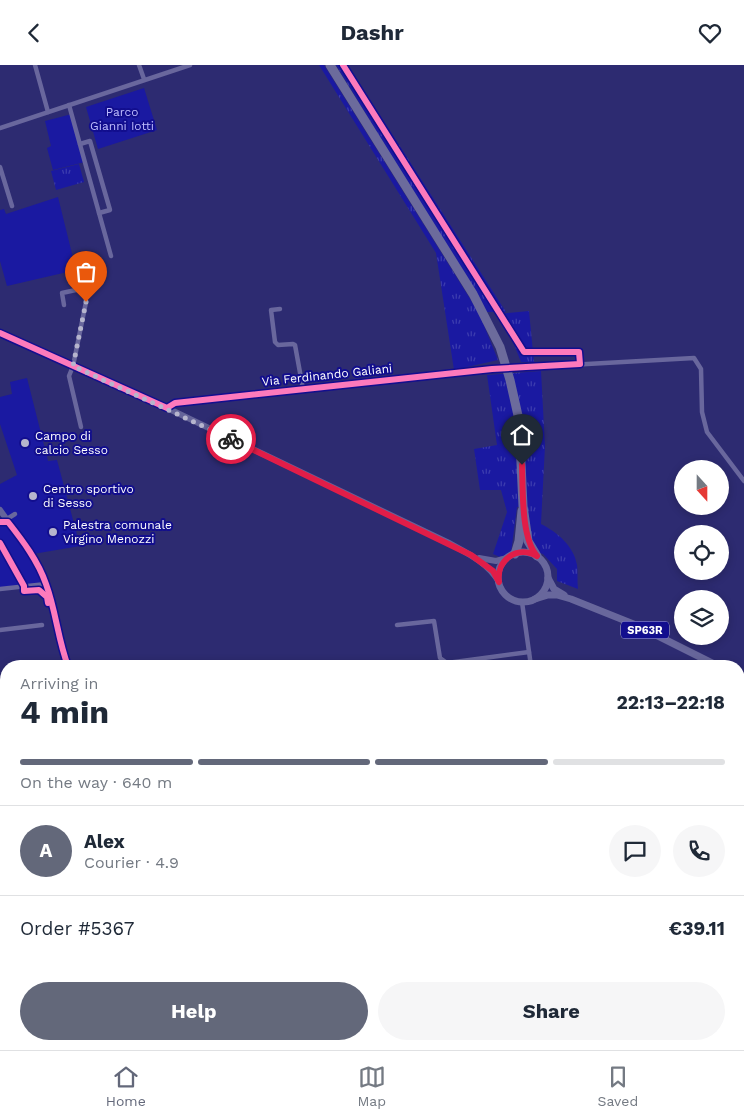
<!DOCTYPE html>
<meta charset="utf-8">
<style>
:root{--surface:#fff;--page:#f6f6f7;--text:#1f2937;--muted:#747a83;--line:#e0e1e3;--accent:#63687a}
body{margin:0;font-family:"Work Sans",sans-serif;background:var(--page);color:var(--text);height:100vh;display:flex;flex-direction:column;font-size:19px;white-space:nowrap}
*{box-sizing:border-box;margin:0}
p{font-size:16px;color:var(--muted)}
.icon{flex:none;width:28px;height:28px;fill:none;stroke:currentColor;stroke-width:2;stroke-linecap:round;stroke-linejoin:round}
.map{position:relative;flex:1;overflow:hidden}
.details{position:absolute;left:0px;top:595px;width:745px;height:390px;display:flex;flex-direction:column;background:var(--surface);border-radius:20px 20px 0 0;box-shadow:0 2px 8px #0003}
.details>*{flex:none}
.needle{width:32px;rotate:159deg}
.fabs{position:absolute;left:674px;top:395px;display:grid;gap:10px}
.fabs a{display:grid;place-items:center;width:55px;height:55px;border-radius:50%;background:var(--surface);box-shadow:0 2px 8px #0003;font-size:25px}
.pin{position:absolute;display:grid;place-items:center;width:42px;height:42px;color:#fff;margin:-51px -21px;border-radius:50% 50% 50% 0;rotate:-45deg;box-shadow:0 0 5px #0007}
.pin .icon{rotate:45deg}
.courier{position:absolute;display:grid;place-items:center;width:50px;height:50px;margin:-25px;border:4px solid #e11d48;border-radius:50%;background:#fff;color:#222;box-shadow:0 1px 6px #0007}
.head em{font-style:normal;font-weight:700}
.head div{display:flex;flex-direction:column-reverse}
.head{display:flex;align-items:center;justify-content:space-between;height:85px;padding:0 20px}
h1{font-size:32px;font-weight:700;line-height:38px}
.bar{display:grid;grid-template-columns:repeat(4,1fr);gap:8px 5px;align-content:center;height:60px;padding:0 20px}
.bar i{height:6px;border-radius:4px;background:var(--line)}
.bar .current{background:var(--accent)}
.bar p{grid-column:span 4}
.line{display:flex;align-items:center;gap:12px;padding:0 20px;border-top:1px solid var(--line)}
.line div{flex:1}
.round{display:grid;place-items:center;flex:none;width:52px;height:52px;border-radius:26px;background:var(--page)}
.action{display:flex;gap:10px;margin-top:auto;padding:10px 20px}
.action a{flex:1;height:58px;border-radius:30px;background:var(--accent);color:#fff;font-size:20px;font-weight:700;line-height:58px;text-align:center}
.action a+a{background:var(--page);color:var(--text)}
header{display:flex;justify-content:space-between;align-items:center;height:65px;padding:0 20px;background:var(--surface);font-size:22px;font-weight:700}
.menu{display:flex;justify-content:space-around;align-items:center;height:70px;border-top:1px solid var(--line);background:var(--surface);font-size:14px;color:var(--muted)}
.menu a{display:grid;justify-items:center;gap:2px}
.menu .current{color:var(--accent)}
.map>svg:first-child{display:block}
.grass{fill:url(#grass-tufts)}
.park{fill:#1a19a1}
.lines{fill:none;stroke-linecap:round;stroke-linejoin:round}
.street-tunnel{stroke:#4c4b86;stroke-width:4.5;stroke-dasharray:4.5 2;stroke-linecap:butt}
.street{stroke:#69679d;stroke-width:4.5}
.secondary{stroke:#65649a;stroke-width:6}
.primary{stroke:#68679c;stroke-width:7}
.highway{stroke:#6c6b9c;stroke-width:9}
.cycleway-casing{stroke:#120e8e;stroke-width:9}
.cycleway{stroke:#fd7abc;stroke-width:6}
.done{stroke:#b6b5cd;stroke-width:5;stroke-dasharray:0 9}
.route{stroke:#e11d48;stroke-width:6}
.poi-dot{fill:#b6b5cd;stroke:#120e8e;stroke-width:2}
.labels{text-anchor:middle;stroke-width:4;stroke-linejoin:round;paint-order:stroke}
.shield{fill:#120e8e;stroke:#b8b7dd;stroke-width:1}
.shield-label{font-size:11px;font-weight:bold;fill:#fff}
.park-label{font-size:12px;fill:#bebdfe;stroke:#120e8e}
.street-label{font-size:12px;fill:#fff;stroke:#120e8e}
.poi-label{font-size:12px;fill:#fff;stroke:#120e8e;text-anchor:start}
</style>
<header><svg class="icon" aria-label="back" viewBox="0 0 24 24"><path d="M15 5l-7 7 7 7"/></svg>Dashr<svg class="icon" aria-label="heart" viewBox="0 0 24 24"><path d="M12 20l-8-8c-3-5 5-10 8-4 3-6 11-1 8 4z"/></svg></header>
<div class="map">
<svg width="744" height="985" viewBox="0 0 744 985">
<defs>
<pattern id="grass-tufts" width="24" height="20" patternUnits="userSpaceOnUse" patternTransform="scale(1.25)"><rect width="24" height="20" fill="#1a19a1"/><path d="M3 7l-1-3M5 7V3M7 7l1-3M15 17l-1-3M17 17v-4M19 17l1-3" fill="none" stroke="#3c3caf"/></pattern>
</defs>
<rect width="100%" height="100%" fill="#2d2b71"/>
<g class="grass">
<path d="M319,0H324L479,248L498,295L454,305L436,188Z"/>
<path d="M336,0H348L506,247H487Z"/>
<path d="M79,99L84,117L56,125L51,106Z"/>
<path d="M529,246L534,297H521L511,272L498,249Z"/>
<path d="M541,306L545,381L541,459C557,467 574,481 577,500C578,507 577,516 578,524L557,516V504L543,489L536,487L532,474L527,442H517L511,488L500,492L493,489L507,447L501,425H480L474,384L497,380L487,310Z"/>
</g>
<g class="park">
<path d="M144,23L157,65L98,84L86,42Z"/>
<path d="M72,49L85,97L53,105L47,83L51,81L45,56Z"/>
<path d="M58,132L76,205L7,221L0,196V145L4,144L6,149Z"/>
<path d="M27,313L48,396L57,395L80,481L33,489L0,442V419L17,410L0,359V332L12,329L10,317Z"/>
<path d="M0,455L4,457C17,476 35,496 41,519L0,524Z"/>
</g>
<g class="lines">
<path class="street-tunnel" d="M492,304L516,303"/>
<g class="street">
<path d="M35,0L48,47"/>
<path d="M139,0L144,14"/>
<path d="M69,40L111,191"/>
<path d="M0,63L190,0"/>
<path d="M80,79L90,76L110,145L99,148"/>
<path d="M0,102L12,141"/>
<path d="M64,240L62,228L85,223L86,237L73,301L69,311L81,362"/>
<path d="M280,244L271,245L275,277L278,280L293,279L295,280L303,324"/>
<path d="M516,303L694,293L701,304L702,347L707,367L744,416"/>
<path d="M167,343L175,338L492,304"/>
<path d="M7,454L15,449"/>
<path d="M0,524L46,519"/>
<path d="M522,537L531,601"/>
<path d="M397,560L434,556L440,593L447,598L529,587"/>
<path d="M0,565L42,560"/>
<path d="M0,721H6"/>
<path d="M739,770L744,771"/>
<path d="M0,782H6"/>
<path d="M0,877H6"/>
<path d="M185,979L187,985"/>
</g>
<g class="secondary">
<path d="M0,268L167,343L447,477C467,488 487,497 499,517"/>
<path d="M0,445C17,469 35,491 46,518C57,544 58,574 68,601"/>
<path d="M479,493L496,496L507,493"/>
<path d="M40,985L41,979"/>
</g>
<g class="primary">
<circle cx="523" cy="512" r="25"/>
<path d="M548,513L554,524L564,530"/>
<path d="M535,534L548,530H557L571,534L636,560L718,601"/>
<path d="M739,612L744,614"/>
</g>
<g class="highway">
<path d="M330,0L473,229L500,282L510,315L519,355L523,441L528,476L537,491"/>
<path d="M515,489L519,476L522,446"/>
</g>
<defs>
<g id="cycleway">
<path d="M0,268L167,343L175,338L492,304L580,299L579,287H524L343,0"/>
<path d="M0,457H8C23,476 38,496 46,519C56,546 58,575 68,601"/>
<path d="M0,478L24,521V526L39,525L47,532L48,538"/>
</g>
</defs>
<use href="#cycleway" class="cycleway-casing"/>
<use href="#cycleway" class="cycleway"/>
</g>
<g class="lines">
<path class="done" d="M86,237L73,301L231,374"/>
<path class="route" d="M231,374L471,490L493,506L499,517C496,495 517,480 537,491C521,473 523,425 522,400"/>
</g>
<g class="poi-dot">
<circle cx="25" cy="378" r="5"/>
<circle cx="33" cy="431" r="5"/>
<circle cx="53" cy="467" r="5"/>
</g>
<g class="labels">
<rect class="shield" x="621" y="556.5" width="48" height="17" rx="4"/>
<g class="shield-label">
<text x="645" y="569">SP63R</text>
</g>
<g class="park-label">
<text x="122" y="51">Parco<tspan x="122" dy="14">Gianni Iotti</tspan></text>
</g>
<g class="street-label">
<text transform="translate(327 310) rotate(-6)" y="4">Via Ferdinando Galiani</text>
</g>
<g class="poi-label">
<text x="35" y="375">Campo di<tspan x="35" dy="14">calcio Sesso</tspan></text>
<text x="43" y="428">Centro sportivo<tspan x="43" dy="14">di Sesso</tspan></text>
<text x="63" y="464">Palestra comunale<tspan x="63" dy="14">Virgino Menozzi</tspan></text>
</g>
</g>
</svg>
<div class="fabs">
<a><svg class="needle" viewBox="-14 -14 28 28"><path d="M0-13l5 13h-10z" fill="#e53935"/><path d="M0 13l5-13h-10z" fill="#747a83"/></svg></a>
<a><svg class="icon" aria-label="locate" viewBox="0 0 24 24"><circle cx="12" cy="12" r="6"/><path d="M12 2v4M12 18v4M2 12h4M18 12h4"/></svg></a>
<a><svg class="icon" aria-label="layers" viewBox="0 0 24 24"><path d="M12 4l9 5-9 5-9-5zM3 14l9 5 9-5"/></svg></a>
</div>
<div class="pin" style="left:86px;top:237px;background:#ea580c"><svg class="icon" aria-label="bag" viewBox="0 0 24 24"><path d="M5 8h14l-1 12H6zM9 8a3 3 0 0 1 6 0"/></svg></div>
<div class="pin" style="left:522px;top:400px;background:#1f2937"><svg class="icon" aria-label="home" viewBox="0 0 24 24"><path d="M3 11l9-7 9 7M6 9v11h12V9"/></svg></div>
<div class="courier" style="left:231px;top:374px"><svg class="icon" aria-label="bike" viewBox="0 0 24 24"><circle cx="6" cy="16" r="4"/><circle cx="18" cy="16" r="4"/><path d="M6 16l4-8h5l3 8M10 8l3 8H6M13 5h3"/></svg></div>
<section class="details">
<div class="head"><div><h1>4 min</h1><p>Arriving in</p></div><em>22:13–22:18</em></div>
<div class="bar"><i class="current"></i><i class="current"></i><i class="current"></i><i></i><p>On the way · 640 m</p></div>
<div class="line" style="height:90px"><b class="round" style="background:var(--accent);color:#fff">A</b><div><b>Alex</b><p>Courier · 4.9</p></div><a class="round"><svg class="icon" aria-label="chat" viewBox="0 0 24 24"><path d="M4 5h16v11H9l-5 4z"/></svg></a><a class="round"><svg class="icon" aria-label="phone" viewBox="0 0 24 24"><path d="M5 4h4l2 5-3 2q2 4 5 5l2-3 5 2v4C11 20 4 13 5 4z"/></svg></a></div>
<div class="line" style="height:65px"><div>Order #5367</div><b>€39.11</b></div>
<div class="action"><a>Help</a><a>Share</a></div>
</section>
</div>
<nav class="menu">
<a class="current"><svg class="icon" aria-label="home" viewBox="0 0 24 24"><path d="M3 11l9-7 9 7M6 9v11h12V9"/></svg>Home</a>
<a><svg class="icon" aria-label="map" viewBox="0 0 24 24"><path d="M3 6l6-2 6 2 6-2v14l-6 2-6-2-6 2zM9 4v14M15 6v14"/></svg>Map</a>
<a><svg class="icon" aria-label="saved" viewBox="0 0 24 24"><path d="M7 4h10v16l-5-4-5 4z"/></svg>Saved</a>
</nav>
